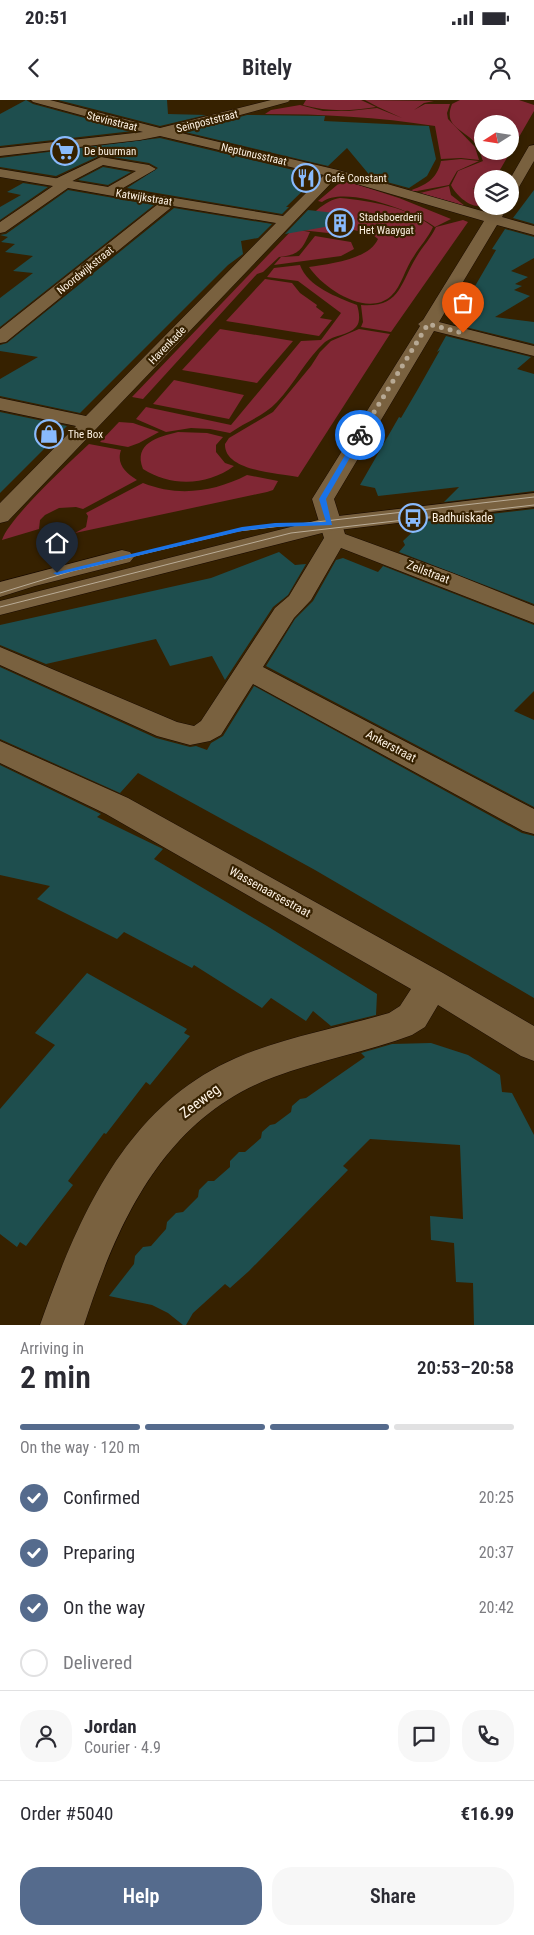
<!DOCTYPE html>
<meta charset="utf-8">
<style>
:root{--surface:#fff;--page:#f7f7f7;--text:#2b2b33;--muted:#7c7c81;--line:#e1e1e2;--accent:#556b8d}
body{margin:0;font-family:"Roboto Condensed",sans-serif;background:var(--page);color:var(--text);height:100vh;display:flex;flex-direction:column;font-size:19px;white-space:nowrap}
*{box-sizing:border-box;margin:0}
p{font-size:16px;color:var(--muted)}
.icon{flex:none;width:28px;height:28px;fill:none;stroke:currentColor;stroke-width:2;stroke-linecap:round;stroke-linejoin:round}
.map{position:relative;height:1225px;overflow:hidden}
.details{display:flex;flex-direction:column;background:var(--surface);flex:1}
.details>*{flex:none}
.needle{width:32px;rotate:258deg}
.fabs{position:absolute;left:474px;top:15px;display:grid;gap:10px}
.fabs a{display:grid;place-items:center;width:45px;height:45px;border-radius:50%;background:var(--surface);box-shadow:0 2px 8px #0003;font-size:25px}
.pin{position:absolute;display:grid;place-items:center;width:42px;height:42px;color:#fff;margin:-51px -21px;border-radius:50% 50% 50% 0;rotate:-45deg;box-shadow:0 0 5px #0007}
.pin .icon{rotate:45deg}
.courier{position:absolute;display:grid;place-items:center;width:50px;height:50px;margin:-25px;border:4px solid #1a73e8;border-radius:50%;background:#fff;color:#222;box-shadow:0 1px 6px #0007}
.headline em{font-style:normal;font-weight:600}
.headline div{display:flex;flex-direction:column-reverse}
.headline{display:flex;align-items:center;justify-content:space-between;height:85px;padding:0 20px}
h1{font-size:32px;font-weight:600;line-height:38px}
.bar{display:grid;grid-template-columns:repeat(4,1fr);gap:8px 5px;align-content:center;height:60px;padding:0 20px}
.bar i{height:6px;border-radius:4px;background:var(--line)}
.bar .current{background:var(--accent)}
.bar p{grid-column:span 4}
.line{display:flex;align-items:center;gap:12px;padding:0 20px;border-top:1px solid var(--line)}
.line div{flex:1}
.round{display:grid;place-items:center;flex:none;width:52px;height:52px;border-radius:20px;background:var(--page)}
ol{padding:0 20px;list-style:none}
li{display:flex;align-items:center;gap:15px;height:55px}
li p{margin-inline-start:auto}
li .icon{padding:5px;border-radius:50%;background:var(--accent);color:#fff;stroke-width:4}
li:last-child{color:var(--muted)}
li i{width:28px;height:28px;border:2px solid var(--line);border-radius:50%}
.primary-button{display:flex;gap:10px;margin-top:auto;padding:10px 20px}
.primary-button a{flex:1;height:58px;border-radius:20px;background:var(--accent);color:#fff;font-size:20px;font-weight:600;line-height:58px;text-align:center}
.primary-button a+a{background:var(--page);color:var(--text)}
.status{display:flex;justify-content:space-between;align-items:center;height:35px;padding:0 25px;background:var(--surface);direction:ltr}
.status svg{height:14px;fill:currentColor}
header{display:flex;justify-content:space-between;align-items:center;height:65px;padding:0 20px;background:var(--surface);font-size:22px;font-weight:600}
.map>svg:first-child{display:block}
.green{fill:#802734;fill-rule:evenodd}
.building{fill:#1e4e4e}
.lines{fill:none;stroke-linecap:round;stroke-linejoin:round}
.pedestrian-casing{stroke:#1a0b00;stroke-width:1}
.minor-casing{stroke:#1a0b00;stroke-width:1}
.secondary-casing{stroke:#1a0b00;stroke-width:1}
.pedestrian{fill:#79613f;fill-rule:evenodd}
.minor{fill:#79613f;fill-rule:evenodd}
.secondary{fill:#79613f;fill-rule:evenodd}
.tram{stroke:#baac97;stroke-width:1}
.route{fill:#1a73e8}
.done{stroke:#b7a994;stroke-width:5;stroke-dasharray:0 9}
.labels{text-anchor:middle;stroke-width:4.5;stroke-linejoin:round;paint-order:stroke}
.far-street-label{font-size:11px;fill:#fdf2e3;stroke:#362100}
.far-poi-label{font-size:11px;fill:#fdf2e3;stroke:#362100;text-anchor:start}
.poi-label{font-size:12px;fill:#fdf2e3;stroke:#362100;text-anchor:start}
.street-label{font-size:12px;fill:#fdf2e3;stroke:#362100}
.near-street-label{font-size:15px;fill:#fdf2e3;stroke:#362100}
</style>
<div class="status"><b>20:51</b><svg viewBox="0 0 49 12"><path d="M0 12V9h3v3zM5 12V6h3v6zM10 12V3h3v9zM15 12V0h3v12zM26 1h20v11H26zM47 4h2v5h-2z"/></svg></div>
<header><svg class="icon" aria-label="back" viewBox="0 0 24 24"><path d="M15 5l-7 7 7 7"/></svg>Bitely<svg class="icon" aria-label="person" viewBox="0 0 24 24"><circle cx="12" cy="8" r="4"/><path d="M4 21q1-7 8-7t8 7"/></svg></header>
<div class="map">
<svg width="534" height="1225" viewBox="0 0 534 1225">
<rect width="100%" height="100%" fill="#362100"/>
<g class="green">
<path d="M306,0H361L376,7C352,11 327,12 303,5Z"/>
<path d="M365,0L434,1L424,3L414,10L425,4H450L447,13L448,19L475,47L479,60L461,58L441,59L435,26C378,17 322,14 265,14L271,10L300,5L323,11H349L377,8L402,18L378,7L397,4L378,7Z"/>
<path d="M460,0H519L534,5V11L497,75H484L473,89L482,92V99L478,106C468,106 455,94 451,85L458,71L483,61C481,57 481,51 478,47C467,29 442,29 452,4ZM482,24H510V51H482Z"/>
<path d="M461,59L479,61L457,71L449,85L417,91H409C425,85 437,80 441,61Z"/>
<path d="M343,80L399,98L451,119L435,127C415,111 344,85 322,102L318,101Z"/>
<path d="M449,86L451,95L465,106L420,93Z"/>
<path d="M340,98C371,101 408,107 433,127C428,138 420,146 414,156C405,168 402,186 391,196C367,218 323,188 309,167C328,164 369,160 378,139L373,135L354,130L346,135L301,130C305,118 327,99 340,98Z"/>
<path d="M463,120L468,122L391,232L361,227L363,222L361,205C401,208 400,183 417,156C423,146 431,138 436,127Z"/>
<path d="M293,129L310,132C302,150 299,155 279,157L263,172L257,174L143,299L132,297Z"/>
<path d="M315,136L351,142L354,149L341,156L274,165L281,157L299,156Z"/>
<path d="M300,165C308,187 337,197 357,205C359,211 361,222 356,227C349,235 334,235 325,242C306,259 295,283 277,302C264,316 245,322 230,333L210,329L191,328L166,332L136,319L146,307L231,325L301,241L321,240L341,213L298,181L267,177L274,168Z"/>
<path d="M265,179L292,183L300,193L317,205L316,207L324,213L320,218L332,220L319,236L226,221Z"/>
<path d="M220,229L293,241L257,283L182,270Z"/>
<path d="M359,229L390,234L298,377C277,373 224,371 225,344L229,338L273,312L311,266L320,252L331,241Z"/>
<path d="M174,280L244,295L229,319L153,304Z"/>
<path d="M119,322L133,323L159,332L139,343L128,347L100,342Z"/>
<path d="M178,332L207,333L223,337L216,345V352L225,363L234,366C207,386 171,387 143,369C133,343 158,337 178,332Z"/>
<path d="M89,344L121,350C116,364 126,373 137,380L83,409L76,407L59,408L45,415L40,420L39,429L2,440C9,418 69,363 89,344Z"/>
<path d="M247,375L278,381L273,390L267,392L75,433L86,427L88,416L86,413L143,383C178,397 214,392 247,375Z"/>
</g>
<g class="building">
<path d="M26,0L33,4L133,31L0,46V14Z"/>
<path d="M58,0H167L168,14L206,15L160,26Z"/>
<path d="M247,15L325,16L324,21L429,26L436,59L427,76L409,88L372,78L347,48L328,66L185,32Z"/>
<path d="M160,38L318,76L286,107H289L282,114L127,88L158,68L149,63L101,55L56,76L0,67V58Z"/>
<path d="M103,67L131,72L108,85L78,80Z"/>
<path d="M23,83L48,87L0,120V107L21,95L7,92Z"/>
<path d="M68,90L154,105L0,227V198L33,173L13,171L33,156L5,152L15,144L1,142L8,137L0,135L6,134Z"/>
<path d="M534,90V124L513,118Z"/>
<path d="M174,108L272,124L258,138L241,141L243,154L228,165L80,313L0,296V279L38,257L0,251V245L7,243Z"/>
<path d="M308,110L353,115V122L285,134Z"/>
<path d="M505,129L534,137V158L511,171L528,177L515,184L522,186L514,190L530,196L495,217L534,222V244L453,224L496,150L492,149Z"/>
<path d="M446,236L531,257L517,269L534,274V391L444,402L459,387L378,396L375,388L360,385L399,317L401,318L418,289L440,250L437,252Z"/>
<path d="M0,312L67,326L0,393Z"/>
<path d="M534,409V504L399,452L405,445L403,441L423,422Z"/>
<path d="M279,452L295,465L306,464L288,495L273,507L225,580L212,556L170,566L156,539L46,564L0,545V525L211,478Z"/>
<path d="M343,458L378,472L383,466L534,525V591L514,611L534,620V707L266,566L295,519L313,501L336,460Z"/>
<path d="M0,567L156,638L190,647L196,646L207,650L211,643L223,636L254,586L522,733L534,736V898L315,770L138,673L120,693L0,639Z"/>
<path d="M0,665L101,714L97,717L163,749L154,759L267,826L377,894L376,915L331,926L313,911L306,921L271,898L262,908L194,865L192,868L124,832L117,839L37,799L50,786L0,775Z"/>
<path d="M87,873L187,929L184,933L190,936L150,985L146,982L106,1034L104,1033L68,1081L73,1085L26,1146L20,1142L17,1147L0,1134V1009L55,945L35,933Z"/>
<path d="M431,943L468,955L500,975L502,992L512,993L534,1035V1225H474L473,1183L456,1182L454,1143L431,1140L430,1116L463,1119L460,1045L370,1039L343,1066L348,1070L249,1171L230,1188L225,1184L193,1213L186,1225H183L168,1213L152,1205L109,1196L134,1164L135,1156L143,1147L151,1146L166,1129L167,1122L176,1113L183,1112L198,1097L199,1090L208,1081H214L230,1067V1061L239,1052H245L261,1038L262,1032L270,1025L275,1024L291,1012L292,1006L300,999L306,998L365,957L361,953L392,944Z"/>
</g>
<g class="lines">
<defs>
<path id="pedestrian" d="M101,57L149,65L156,69L111,95L106,94L104,91L106,88L136,71L103,65L63,86L58,87L51,83L53,80Z"/>
<g id="minor">
<path d="M31,0H50L160,28L271,0H290L288,2L177,32L338,70L489,113L494,106H508L502,117L534,126V135L497,125L439,222L534,246V256L434,231L334,399L345,434L452,473L534,506V523L341,448L311,500L294,518L263,567L534,709V734L523,731L253,584L221,635L210,641L190,645L157,636L0,565V547L177,622L194,626L201,621L275,508L289,496L324,438L312,399L420,226L418,224L423,220L484,121L336,78L8,421L0,423V403L76,326L0,310V298L86,316L276,123L173,106L6,242L0,243V229L158,104L68,88L5,132L0,133V122L53,86L0,77V69L283,116L324,75L160,36L140,40L0,56V48L143,32L33,2Z"/>
<path d="M534,45V61L515,94L510,95V79L529,46Z"/>
<path d="M0,641L128,698L443,873L534,926V961L521,956L438,905L425,927L412,935C367,952 319,960 274,977C164,1018 118,1121 84,1225H40C78,1118 125,1006 236,958C285,937 338,928 389,913L400,906L411,889L106,714L0,663Z"/>
</g>
<g id="secondary">
<path d="M534,393V407L330,431L0,515V501L330,417Z"/>
<path d="M122,450L130,452L134,457L130,462L35,486L0,497V482Z"/>
</g>
</defs>
<use href="#pedestrian" class="pedestrian-casing"/>
<use href="#minor" class="minor-casing"/>
<use href="#secondary" class="secondary-casing"/>
<use href="#pedestrian" class="pedestrian"/>
<use href="#minor" class="minor"/>
<use href="#secondary" class="secondary"/>
<g class="tram">
<path d="M0,493L72,471L238,431L534,397"/>
<path d="M0,507L291,433L534,405"/>
</g>
</g>
<path class="route" d="M360,333L363,335L326,399L332,425L275,427L242,431L57,475L53,473L242,427L275,423L326,422L319,399L357,335Z"/>
<g class="lines">
<path class="done" d="M360,335L428,224L463,233"/>
</g>
<defs>
<symbol id="supermarket-ring" viewBox="-11 -11 22 22"><circle r="9.5" fill="#362100" stroke="#89bafc" stroke-width="1.5"/><path d="M-6-5.5h2.5l.6 2H6L4.5 2H-2.5L-4.4-4H-6ZM-1.5 3.2a1.3 1.3 0 1 0 .1 0ZM3 3.2a1.3 1.3 0 1 0 .1 0Z" fill="#89bafc"/></symbol>
<symbol id="restaurant-ring" viewBox="-11 -11 22 22"><circle r="9.5" fill="#362100" stroke="#89bafc" stroke-width="1.5"/><path d="M-5-6h1v4h1v-4h1v4h1v-4h1v5L-1.5 .5V6h-2V.5L-5-1ZM5-6V6H3V1.5H1.5Q1.5-4 5-6Z" fill="#89bafc"/></symbol>
<symbol id="building-ring" viewBox="-11 -11 22 22"><circle r="9.5" fill="#362100" stroke="#89bafc" stroke-width="1.5"/><path d="M-4-6H4V6H1V3H-1V6H-4ZM-2.5-4.3h1.7v1.8h-1.7ZM.8-4.3h1.7v1.8H.8ZM-2.5-1h1.7V.8h-1.7ZM.8-1h1.7V.8H.8Z" fill="#89bafc"/></symbol>
<symbol id="shop-ring" viewBox="-11 -11 22 22"><circle r="9.5" fill="#362100" stroke="#89bafc" stroke-width="1.5"/><path d="M-5-2.5h2.3a2.7 3.5 0 0 1 5.4 0H5L5.5 6h-11ZM-1.5-2.5h3a1.5 2.3 0 0 0-3 0Z" fill="#89bafc"/></symbol>
<symbol id="bus-ring" viewBox="-11 -11 22 22"><circle r="9.5" fill="#362100" stroke="#89bafc" stroke-width="1.5"/><path d="M-5-6H5V4H4V6H2V4H-2V6H-4V4H-5ZM-3.5-4V0h7V-4ZM-3.5 1.2v1.5H-2V1.2ZM2 1.2v1.5H3.5V1.2Z" fill="#89bafc"/></symbol>
</defs>
<g fill-rule="evenodd">
<use href="#supermarket-ring" x="49" y="35" width="32" height="32"/>
<use href="#restaurant-ring" x="290" y="62" width="32" height="32"/>
<use href="#building-ring" x="324" y="107" width="32" height="32"/>
<use href="#shop-ring" x="33" y="318" width="32" height="32"/>
<use href="#bus-ring" x="397" y="402" width="32" height="32"/>
</g>
<g class="labels">
<g class="far-street-label">
<text transform="translate(112 21) rotate(14)" y="4">Stevinstraat</text>
<text transform="translate(207 21) rotate(-14)" y="4">Seinpoststraat</text>
<text transform="translate(254 54) rotate(13)" y="4">Neptunusstraat</text>
<text transform="translate(144 97) rotate(9)" y="4">Katwijkstraat</text>
<text transform="translate(85 170) rotate(-39)" y="4">Noordwijkstraat</text>
<text transform="translate(167 245) rotate(-46)" y="4">Havenkade</text>
</g>
<g class="far-poi-label">
<text x="84" y="55">De buurman</text>
<text x="325" y="82">Café Constant</text>
<text x="359" y="121">Stadsboerderij<tspan x="359" dy="13">Het Waaygat</tspan></text>
<text x="68" y="338">The Box</text>
</g>
<g class="poi-label">
<text x="432" y="422">Badhuiskade</text>
</g>
<g class="street-label">
<text transform="translate(428 472) rotate(21)" y="4">Zeilstraat</text>
<text transform="translate(391 646) rotate(28)" y="4">Ankerstraat</text>
<text transform="translate(270 792) rotate(29)" y="4">Wassenaarsestraat</text>
</g>
<g class="near-street-label">
<text transform="translate(200 1001) rotate(-37)" y="5">Zeeweg</text>
</g>
</g>
</svg>
<div class="fabs">
<a><svg class="needle" viewBox="-14 -14 28 28"><path d="M0-13l5 13h-10z" fill="#e53935"/><path d="M0 13l5-13h-10z" fill="#7c7c81"/></svg></a>
<a><svg class="icon" aria-label="layers" viewBox="0 0 24 24"><path d="M12 4l9 5-9 5-9-5zM3 14l9 5 9-5"/></svg></a>
</div>
<div class="pin" style="left:463px;top:233px;background:#ea580c"><svg class="icon" aria-label="bag" viewBox="0 0 24 24"><path d="M5 8h14l-1 12H6zM9 8a3 3 0 0 1 6 0"/></svg></div>
<div class="pin" style="left:57px;top:473px;background:#1f2937"><svg class="icon" aria-label="home" viewBox="0 0 24 24"><path d="M3 11l9-7 9 7M6 9v11h12V9"/></svg></div>
<div class="courier" style="left:360px;top:335px"><svg class="icon" aria-label="bike" viewBox="0 0 24 24"><circle cx="6" cy="16" r="4"/><circle cx="18" cy="16" r="4"/><path d="M6 16l4-8h5l3 8M10 8l3 8H6M13 5h3"/></svg></div>
</div>
<section class="details">
<div class="headline"><div><h1>2 min</h1><p>Arriving in</p></div><em>20:53–20:58</em></div>
<div class="bar"><i class="current"></i><i class="current"></i><i class="current"></i><i></i><p>On the way · 120 m</p></div>
<ol>
<li><svg class="icon" aria-label="check" viewBox="0 0 24 24"><path d="M5 12l5 5 9-10"/></svg>Confirmed<p>20:25</p></li>
<li><svg class="icon" aria-label="check" viewBox="0 0 24 24"><path d="M5 12l5 5 9-10"/></svg>Preparing<p>20:37</p></li>
<li><svg class="icon" aria-label="check" viewBox="0 0 24 24"><path d="M5 12l5 5 9-10"/></svg>On the way<p>20:42</p></li>
<li><i></i>Delivered</li>
</ol>
<div class="line" style="height:90px"><a class="round"><svg class="icon" aria-label="person" viewBox="0 0 24 24"><circle cx="12" cy="8" r="4"/><path d="M4 21q1-7 8-7t8 7"/></svg></a><div><b>Jordan</b><p>Courier · 4.9</p></div><a class="round"><svg class="icon" aria-label="chat" viewBox="0 0 24 24"><path d="M4 5h16v11H9l-5 4z"/></svg></a><a class="round"><svg class="icon" aria-label="phone" viewBox="0 0 24 24"><path d="M5 4h4l2 5-3 2q2 4 5 5l2-3 5 2v4C11 20 4 13 5 4z"/></svg></a></div>
<div class="line" style="height:65px"><div>Order #5040</div><b>€16.99</b></div>
<div class="primary-button"><a>Help</a><a>Share</a></div>
</section>
